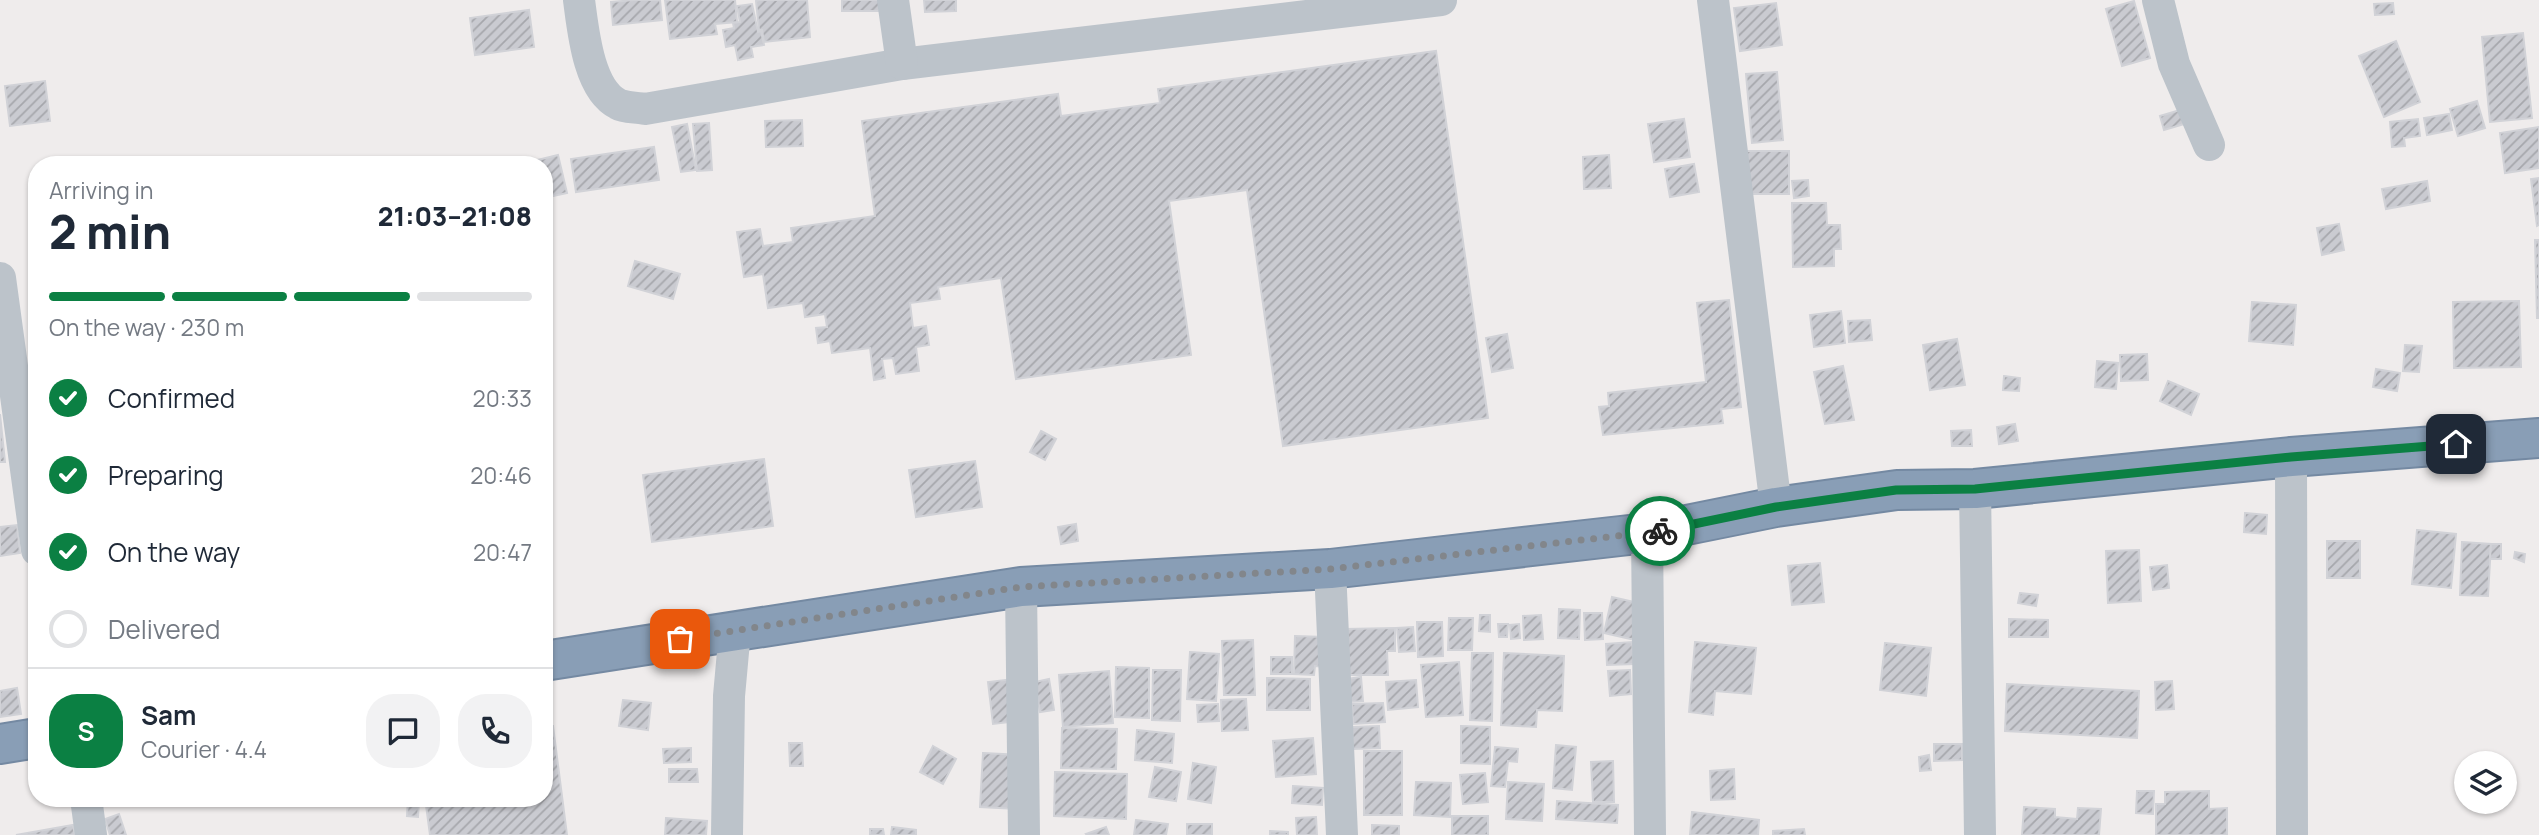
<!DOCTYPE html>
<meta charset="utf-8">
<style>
:root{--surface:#fff;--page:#f2f2f3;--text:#1f2937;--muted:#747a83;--line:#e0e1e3;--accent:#0b8043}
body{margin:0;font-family:Manrope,sans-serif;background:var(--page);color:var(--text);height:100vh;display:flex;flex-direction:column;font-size:26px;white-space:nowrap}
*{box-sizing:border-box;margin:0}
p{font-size:23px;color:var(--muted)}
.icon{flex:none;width:38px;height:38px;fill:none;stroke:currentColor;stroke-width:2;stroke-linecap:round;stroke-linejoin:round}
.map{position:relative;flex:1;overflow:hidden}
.panel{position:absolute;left:28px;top:156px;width:525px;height:651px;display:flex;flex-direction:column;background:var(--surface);border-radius:28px;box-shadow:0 2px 5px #0004}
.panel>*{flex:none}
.fabs{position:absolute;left:2454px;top:751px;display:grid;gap:14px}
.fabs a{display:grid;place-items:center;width:63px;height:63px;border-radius:50%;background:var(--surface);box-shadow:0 2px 5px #0004;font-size:35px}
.pin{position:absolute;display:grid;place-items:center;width:60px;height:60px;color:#fff;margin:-30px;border-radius:14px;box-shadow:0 4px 10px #0006}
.courier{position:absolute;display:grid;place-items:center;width:70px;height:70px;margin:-35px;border:5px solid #0b8043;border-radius:50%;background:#fff;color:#222;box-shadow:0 2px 9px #0007}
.head em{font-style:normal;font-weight:800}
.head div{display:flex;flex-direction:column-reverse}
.head{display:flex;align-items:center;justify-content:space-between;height:119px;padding:0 21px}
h1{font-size:46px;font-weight:800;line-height:52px}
.bar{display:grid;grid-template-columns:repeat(4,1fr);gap:10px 7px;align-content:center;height:84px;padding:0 21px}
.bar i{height:9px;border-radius:5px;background:var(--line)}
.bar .selected{background:var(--accent)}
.bar p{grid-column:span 4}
.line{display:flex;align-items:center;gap:18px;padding:0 21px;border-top:2px solid var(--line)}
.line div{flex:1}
.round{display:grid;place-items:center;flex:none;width:74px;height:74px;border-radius:28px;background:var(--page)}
ol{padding:0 21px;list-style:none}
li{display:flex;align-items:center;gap:21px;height:77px}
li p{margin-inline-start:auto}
li .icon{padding:7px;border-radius:50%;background:var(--accent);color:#fff;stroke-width:4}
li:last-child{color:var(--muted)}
li i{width:38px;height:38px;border:4px solid var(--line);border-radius:50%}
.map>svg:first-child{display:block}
.building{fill:url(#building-hatch);stroke:#d1d2d7;stroke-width:2}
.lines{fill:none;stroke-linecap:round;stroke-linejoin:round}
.highway-casing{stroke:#7489a2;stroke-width:42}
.minor{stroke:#bcc3ca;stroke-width:32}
.highway{stroke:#899eb6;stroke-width:38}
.done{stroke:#82868b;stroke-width:7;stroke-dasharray:0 12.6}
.route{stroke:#0b8043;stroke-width:9}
</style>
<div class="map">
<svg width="2539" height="835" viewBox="0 0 2539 835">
<defs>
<pattern id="building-hatch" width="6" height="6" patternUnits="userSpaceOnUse" patternTransform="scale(1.75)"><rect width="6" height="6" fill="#cacbd1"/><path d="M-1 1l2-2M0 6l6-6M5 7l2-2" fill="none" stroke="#a6a7ac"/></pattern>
</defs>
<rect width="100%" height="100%" fill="#efecec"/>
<g class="building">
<path d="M634,0H660L662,20L613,25L611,2Z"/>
<path d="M665,0H735L737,22L715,24L717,34L670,39Z"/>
<path d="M759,0H807L810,37L764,42L762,30H759L756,1Z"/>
<rect x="842" y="0" width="37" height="11"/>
<path d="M924,0H956V11L925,12Z"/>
<path d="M2134,1L2150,58L2122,66L2106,9Z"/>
<path d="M1776,3L1782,45L1740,51L1734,8Z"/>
<path d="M2393,3L2394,14L2375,15L2374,4Z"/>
<path d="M752,4L758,32L761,31L764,45L751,47L753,57L738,60L735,45L726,47L723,30L734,28L733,23L740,22L737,6Z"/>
<path d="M529,10L534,47L475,55L470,18Z"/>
<path d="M2523,33L2532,118L2490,122L2482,37Z"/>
<path d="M2396,41L2420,102L2384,117L2359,56Z"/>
<path d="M1436,51L1488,418L1283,446L1247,190L1169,201L1191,355L1016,379L1001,278L938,287L940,299L910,303L913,328L926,326L929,345L916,347L919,371L896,374L893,358L882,359L885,378L874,380L870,348L832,353L830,341L818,343L816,328L827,327L825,314L805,317L803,303L768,308L763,274L744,277L737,232L760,229L763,246L793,242L791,228L875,216L862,121L1058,94L1061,116L1160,103L1158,89Z"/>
<path d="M1777,72L1783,140L1752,143L1746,74Z"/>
<path d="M45,81L50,121L10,126L5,86Z"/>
<path d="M2477,101L2485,128L2458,136L2450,109Z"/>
<path d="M2180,110L2184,124L2164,130L2160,116Z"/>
<path d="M2449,114L2452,130L2427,135L2424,118Z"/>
<path d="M1684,119L1690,157L1654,162L1648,124Z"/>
<path d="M2418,119L2420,136L2404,138L2405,146L2392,147L2390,122Z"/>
<path d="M802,120L803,146L766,147L765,121Z"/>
<path d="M709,123L712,170L697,171L693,124Z"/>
<path d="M687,124L696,170L681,172L672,127Z"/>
<path d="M2539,127V168L2505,173L2500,133Z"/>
<path d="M654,147L659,180L576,192L571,159Z"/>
<path d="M1739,151H1789V194H1740Z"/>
<path d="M558,155L567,193L544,198V164L525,163Z"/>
<path d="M1609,155L1611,188L1584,189L1583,157Z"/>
<path d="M1694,164L1699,192L1670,197L1665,169Z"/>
<path d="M2539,178V225L2537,226L2531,179Z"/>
<path d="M1808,180L1809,196L1794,198L1792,181Z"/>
<path d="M2427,181L2430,201L2386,209L2382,189Z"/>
<path d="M1792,203H1826L1827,225H1840L1841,249H1834V266L1793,267Z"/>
<path d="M2339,224L2344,250L2322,255L2317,228Z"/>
<path d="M2535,240H2539V318H2537Z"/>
<path d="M635,261L680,274L673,299L628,286Z"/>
<path d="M1729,300L1741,407L1721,409L1723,423L1603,435L1599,407L1609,406L1608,393L1706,382L1697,303Z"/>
<path d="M2519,301L2521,367L2454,368L2453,302Z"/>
<path d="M2252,302L2296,305L2293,345L2249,341Z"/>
<path d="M1841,311L1845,343L1814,347L1810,315Z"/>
<path d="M1870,320L1872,340L1849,342L1848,321Z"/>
<path d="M1507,334L1513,368L1492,372L1486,338Z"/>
<path d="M1957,339L1965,385L1930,390L1923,345Z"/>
<path d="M2405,345L2422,346L2419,372L2403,371Z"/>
<path d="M2147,354L2148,380L2121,381L2120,355Z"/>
<path d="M2097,361L2118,363L2116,389L2095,387Z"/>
<path d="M1843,366L1854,420L1825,424L1814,372Z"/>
<path d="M2376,369L2400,373L2397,391L2373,387Z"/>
<path d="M2004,376L2020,378L2019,391L2003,390Z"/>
<path d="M29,379H37V400H28Z"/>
<path d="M2168,381L2199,394L2191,415L2160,401Z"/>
<path d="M0,414L5,462H0Z"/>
<path d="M2015,424L2018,441L1999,444L1997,427Z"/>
<path d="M1971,430L1972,446H1952L1951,431Z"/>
<path d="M1041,431L1056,439L1045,460L1030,452Z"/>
<path d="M764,459L773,526L652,542L643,475Z"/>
<path d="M975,461L982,507L916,517L909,470Z"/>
<path d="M2245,513L2267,515L2266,534L2244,532Z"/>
<path d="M1076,524L1078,541L1061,544L1058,527Z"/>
<path d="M17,525L20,553L0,556V527Z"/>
<path d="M2417,530L2456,534L2451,588L2412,584Z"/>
<rect x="2327" y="541" width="33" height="37"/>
<path d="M2462,542L2491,544L2488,596L2460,595Z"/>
<path d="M2491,544H2501V559H2490Z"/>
<path d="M2139,550L2141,601L2108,603L2106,551Z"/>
<path d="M2515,552L2525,554L2524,562L2514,558Z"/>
<path d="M1820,563L1824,602L1792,605L1788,566Z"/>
<path d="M2167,565L2169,588L2153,590L2150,567Z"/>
<path d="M2020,593L2038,595L2036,606L2018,603Z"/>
<path d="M1612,597L1643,604L1635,640L1604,633Z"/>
<path d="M1559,609L1580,610L1579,639L1558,638Z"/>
<path d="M1584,613H1602L1603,639L1585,640Z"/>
<path d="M1480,615H1490V632L1479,631Z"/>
<path d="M1541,615L1543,639L1524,640L1523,616Z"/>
<path d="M1449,618H1473L1472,650H1448Z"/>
<path d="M2009,619L2048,620V637H2009Z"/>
<path d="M1417,622H1442L1443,656L1418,657Z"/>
<path d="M1498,624H1508L1507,637H1499Z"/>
<path d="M1519,624L1520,638L1511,639L1510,625Z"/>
<path d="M1413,627L1415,651L1399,652L1397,628Z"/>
<path d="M1395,628V651H1387L1388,675H1347L1346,629Z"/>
<path d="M1295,636L1324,637V667L1315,666L1314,675L1294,674Z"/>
<path d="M1253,640L1255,695H1224L1222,641Z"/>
<path d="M1632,642L1634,664L1607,665L1606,644Z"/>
<path d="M1695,642L1756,648L1751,694L1715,691L1713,715L1689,712Z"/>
<path d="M1885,643L1931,648L1926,696L1880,690Z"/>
<path d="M1190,652L1219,654L1216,701L1187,699Z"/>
<path d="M1472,653H1493L1492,721L1470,720Z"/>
<path d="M1504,653L1564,656L1562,711L1537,710L1536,727L1501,725Z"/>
<rect x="1271" y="657" width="21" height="17"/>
<path d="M1459,662L1463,715L1426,717L1421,665Z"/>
<path d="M1116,667L1149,668V718L1115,717Z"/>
<path d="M1153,670H1181L1180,721L1152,720Z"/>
<path d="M1630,670L1631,694L1610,696L1608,671Z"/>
<path d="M1109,671L1113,723L1063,727L1059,675Z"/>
<path d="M1361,677L1363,701L1349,702L1346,679Z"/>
<path d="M1267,678L1310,679V710H1267Z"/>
<path d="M1013,679L1019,721L993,724L988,682Z"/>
<path d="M1049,679L1054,710L1040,712L1035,682Z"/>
<path d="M1416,680L1418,707L1388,710L1386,682Z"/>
<path d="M2172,681L2174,709L2156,710L2155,682Z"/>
<path d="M2007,684L2139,691L2137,738L2005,731Z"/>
<path d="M17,688L21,714L0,717V691Z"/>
<path d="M1246,699L1248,730L1222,731L1221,700Z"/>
<path d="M623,700L651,703L648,730L619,726Z"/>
<path d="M1383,703L1385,722L1353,724L1352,704Z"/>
<path d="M1218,704L1219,721L1198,722L1197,705Z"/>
<path d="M553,726L567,835H430L425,798H544V727Z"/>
<path d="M1379,726L1380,748L1353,749L1352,727Z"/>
<path d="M1461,726L1490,727V764L1461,763Z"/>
<path d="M1062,728L1117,729L1116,769L1061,768Z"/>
<path d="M1137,730L1174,734L1172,763L1135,760Z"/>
<path d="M1313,738L1316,774L1276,777L1273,741Z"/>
<path d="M789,743H802L803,766H790Z"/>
<path d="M1934,744H1962V760L1934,761Z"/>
<path d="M1556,745L1576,747L1572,790L1553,788Z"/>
<path d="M933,746L956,759L943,784L920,772Z"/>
<path d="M1495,747L1518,749L1517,762L1508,761L1505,787L1491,786Z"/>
<path d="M691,748V762L664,763L663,749Z"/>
<rect x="1364" y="751" width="38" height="64"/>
<path d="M983,753L1021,755L1018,809L980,807Z"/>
<path d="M1929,755L1931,770L1920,771L1919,757Z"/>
<path d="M1613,761L1614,802H1593L1591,762Z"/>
<path d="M1193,763L1216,767L1211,803L1188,799Z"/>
<path d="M1155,767L1181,772L1176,801L1149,797Z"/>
<path d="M669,769H697L698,782H669Z"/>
<path d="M1734,769L1735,799L1711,800L1710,771Z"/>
<path d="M1055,772L1127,774L1126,819L1054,816Z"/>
<path d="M1485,773L1488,802L1463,804L1460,775Z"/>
<path d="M1416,782L1451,783L1450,817L1414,815Z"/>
<path d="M1508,782L1544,784L1542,821L1506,819Z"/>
<path d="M1293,786L1323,788L1322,805L1292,803Z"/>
<path d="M2137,791H2154L2153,814L2136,813Z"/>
<path d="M2209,791V809L2227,808V835H2156V804H2165V792Z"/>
<path d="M408,798H424L419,801L418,817L407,816Z"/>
<path d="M1557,801L1618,805L1617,823L1556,819Z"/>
<path d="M2024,807L2055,809V817L2077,819L2078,808L2101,809L2099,835H2022Z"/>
<path d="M1692,812L1759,820L1758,835H1690Z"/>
<path d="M119,814L126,835H110L105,819Z"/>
<rect x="1452" y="816" width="36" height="19"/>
<path d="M1316,817L1317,835H1297L1296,818Z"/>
<path d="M666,818L707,821L706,835H665Z"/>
<path d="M1136,820L1168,824L1166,835H1134Z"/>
<rect x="1187" y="824" width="25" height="11"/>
<path d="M73,825L75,835H16Z"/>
<path d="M1372,825L1399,826V835H1372Z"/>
<path d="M892,827L916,830V835H891Z"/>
<path d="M1106,827L1109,835H1087L1086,834Z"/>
<path d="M870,829H883L884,835H870Z"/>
<path d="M1804,829L1805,835H1773V831Z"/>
<path d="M1270,831L1288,832V835H1270Z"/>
</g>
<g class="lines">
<defs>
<g id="highway">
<path d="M544,661L1021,587L1330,569L1647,533L1776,507L1897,490L1975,489L2291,457L2539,438"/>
<path d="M0,744L37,738"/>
</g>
</defs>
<use href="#highway" class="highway-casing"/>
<g class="minor">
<path d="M579,0C583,29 588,89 618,104C625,108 637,107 645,109L902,64L1441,0"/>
<path d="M893,0L902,64"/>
<path d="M1713,0L1776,507"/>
<path d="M2158,0L2174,64L2209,145"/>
<path d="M0,278L37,550"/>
<path d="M2291,457L2292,835"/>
<path d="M1975,489L1980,835"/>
<path d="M1647,533L1650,835"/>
<path d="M1330,569L1342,835"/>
<path d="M1021,587L1024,835"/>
<path d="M86,798L91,835"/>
<path d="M727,835L729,696L735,630"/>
</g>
<use href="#highway" class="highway"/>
</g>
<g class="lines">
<path class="done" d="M680,639L1021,587L1330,569L1660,531"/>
<path class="route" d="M1660,531L1776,507L1896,490L1975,489L2291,457L2456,444"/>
</g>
</svg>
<div class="fabs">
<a><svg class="icon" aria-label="layers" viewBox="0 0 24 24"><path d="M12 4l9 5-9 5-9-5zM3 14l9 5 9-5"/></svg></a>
</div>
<div class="pin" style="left:680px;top:639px;background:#ea580c"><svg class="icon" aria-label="bag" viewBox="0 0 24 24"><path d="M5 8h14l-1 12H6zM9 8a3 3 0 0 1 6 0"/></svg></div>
<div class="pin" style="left:2456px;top:444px;background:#1f2937"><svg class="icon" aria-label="home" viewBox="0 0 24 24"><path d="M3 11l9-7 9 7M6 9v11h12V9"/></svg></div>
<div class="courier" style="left:1660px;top:531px"><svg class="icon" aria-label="bike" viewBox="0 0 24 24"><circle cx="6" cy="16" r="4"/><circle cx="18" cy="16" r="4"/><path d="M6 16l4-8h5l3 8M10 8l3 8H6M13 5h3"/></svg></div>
<section class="panel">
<div class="head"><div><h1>2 min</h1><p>Arriving in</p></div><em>21:03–21:08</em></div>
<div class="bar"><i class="selected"></i><i class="selected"></i><i class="selected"></i><i></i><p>On the way · 230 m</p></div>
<ol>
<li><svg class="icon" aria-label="check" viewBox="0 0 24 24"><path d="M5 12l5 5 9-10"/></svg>Confirmed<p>20:33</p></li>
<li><svg class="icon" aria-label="check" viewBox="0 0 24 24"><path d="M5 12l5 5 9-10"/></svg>Preparing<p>20:46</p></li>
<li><svg class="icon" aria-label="check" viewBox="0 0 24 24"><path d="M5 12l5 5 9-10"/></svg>On the way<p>20:47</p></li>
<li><i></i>Delivered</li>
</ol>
<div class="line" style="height:126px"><b class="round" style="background:var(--accent);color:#fff">S</b><div><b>Sam</b><p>Courier · 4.4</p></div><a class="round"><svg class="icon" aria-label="chat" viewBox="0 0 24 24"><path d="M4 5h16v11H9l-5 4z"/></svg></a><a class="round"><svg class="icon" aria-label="phone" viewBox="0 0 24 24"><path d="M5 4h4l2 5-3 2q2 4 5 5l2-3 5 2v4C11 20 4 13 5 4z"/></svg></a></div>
</section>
</div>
